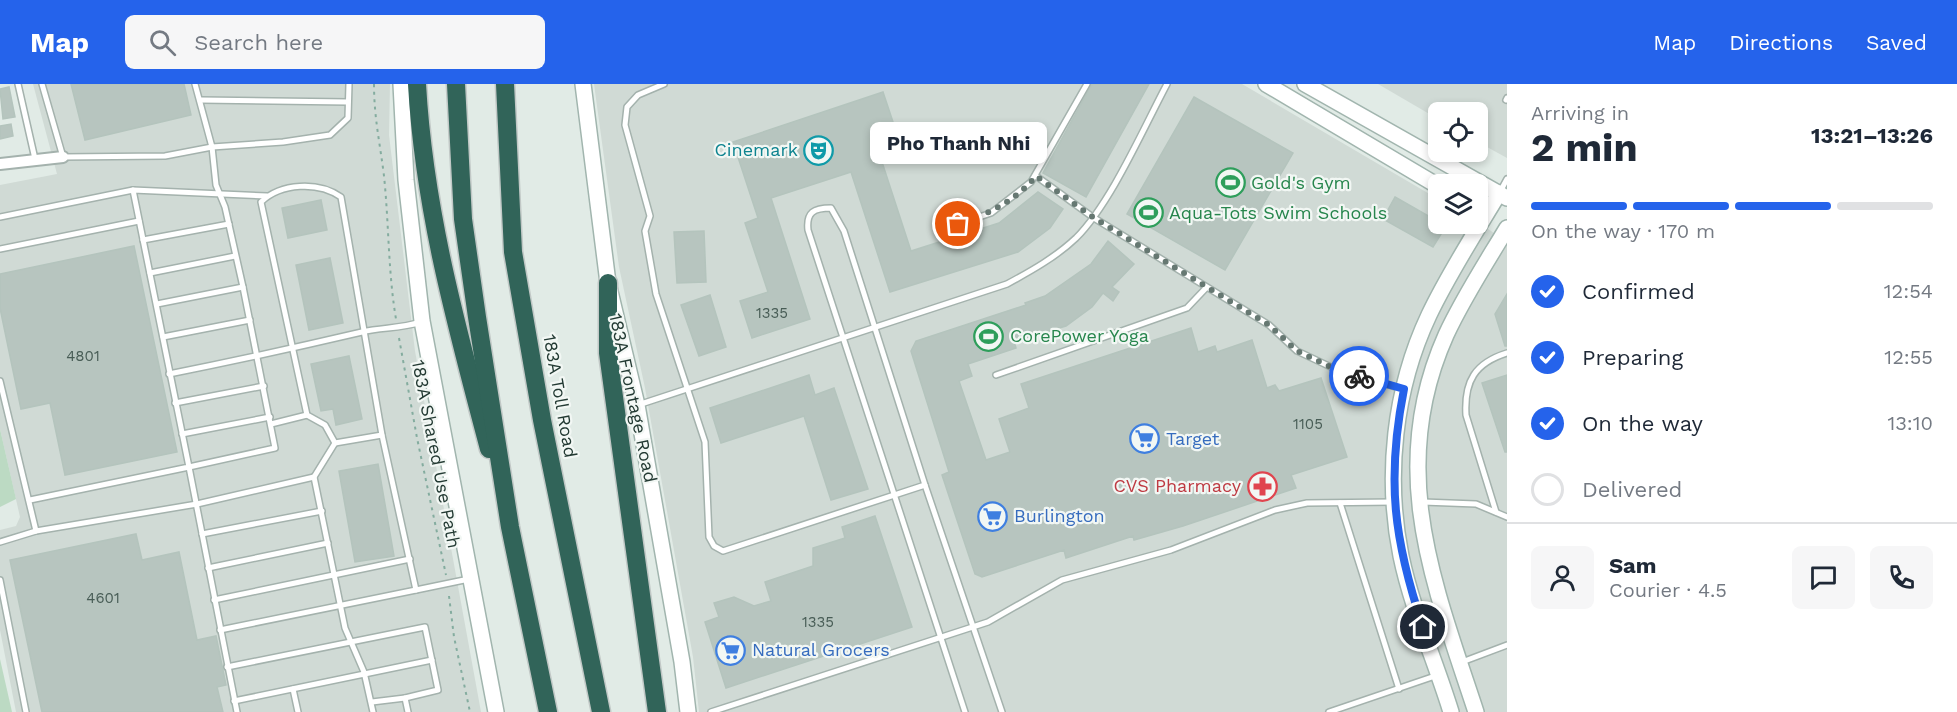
<!DOCTYPE html>
<meta charset="utf-8">
<style>
:root{--surface:#fff;--page:#f6f6f7;--text:#1f2937;--muted:#747a83;--line:#e0e1e3;--accent:#2563eb}
body{margin:0;font-family:"Work Sans",sans-serif;background:var(--page);color:var(--text);height:100vh;display:flex;flex-direction:column;font-size:22px;white-space:nowrap}
*{box-sizing:border-box;margin:0}
p{font-size:20px;color:var(--muted)}
.icon{flex:none;width:33px;height:33px;fill:none;stroke:currentColor;stroke-width:2;stroke-linecap:round;stroke-linejoin:round}
.map{position:relative;flex:1;overflow:hidden}
.drawer{display:flex;flex-direction:column;background:var(--surface);width:450px}
.drawer>*{flex:none}
.tools{position:absolute;left:1428px;top:18px;display:grid;gap:12px}
.tools a{display:grid;place-items:center;width:60px;height:60px;border-radius:9px;background:var(--surface);box-shadow:0 3px 9px #0003;font-size:30px}
.pin{position:absolute;display:grid;place-items:center;width:51px;height:51px;color:#fff;margin:-26px;border:3px solid #fff;border-radius:50%;box-shadow:0 2px 6px #0007}
.courier{position:absolute;display:grid;place-items:center;width:60px;height:60px;margin:-30px;border:4px solid #2563eb;border-radius:50%;background:#fff;color:#222;box-shadow:0 2px 8px #0007}
.bubble{position:absolute;height:42px;border-radius:9px;background:var(--surface);box-shadow:0 3px 9px #0003;font-size:20px;font-weight:700;line-height:42px;text-align:center}
.overview em{font-style:normal;font-weight:700}
.overview div{display:flex;flex-direction:column-reverse}
.overview{display:flex;align-items:center;justify-content:space-between;height:102px;padding:0 24px}
h1{font-size:39px;font-weight:700;line-height:45px}
.bar{display:grid;grid-template-columns:repeat(4,1fr);gap:9px 6px;align-content:center;height:72px;padding:0 24px}
.bar i{height:8px;border-radius:4px;background:var(--line)}
.bar .active{background:var(--accent)}
.bar p{grid-column:span 4}
.line{display:flex;align-items:center;gap:15px;padding:0 24px;border-top:2px solid var(--line)}
.line div{flex:1}
.round{display:grid;place-items:center;flex:none;width:63px;height:63px;border-radius:9px;background:var(--page)}
ol{padding:0 24px;list-style:none}
li{display:flex;align-items:center;gap:18px;height:66px}
li p{margin-inline-start:auto}
li .icon{padding:6px;border-radius:50%;background:var(--accent);color:#fff;stroke-width:4}
li:last-child{color:var(--muted)}
li i{width:33px;height:33px;border:3px solid var(--line);border-radius:50%}
header{display:flex;align-items:center;gap:36px;box-sizing:border-box;height:84px;padding:0 30px;background:var(--accent);color:#fff}
header strong{font-size:28px}
nav{display:flex;gap:33px;margin-inline-start:auto;font-size:21px}
.search{width:420px;height:54px;background:var(--page);display:flex;align-items:center;gap:15px;box-sizing:border-box;padding:0 21px;border-radius:9px;color:var(--muted);font-size:22px}
main{display:flex;flex:1;min-height:0}
.map>svg:first-child{display:block}
.built{fill:#d0dad5}
.green{fill:#bcdac3}
.building{fill:#b7c5bf;stroke:#b4c4bd;stroke-width:1.5}
.lines{fill:none;stroke-linecap:round;stroke-linejoin:round}
.lane-casing{stroke:#a4b2ad;stroke-width:8}
.street-casing{stroke:#a4b2ad;stroke-width:14}
.secondary-casing{stroke:#a1b5ae;stroke-width:18}
.highway-casing{stroke:#c1c8c6;stroke-width:21}
.path{stroke:#84ac9f;stroke-width:2;stroke-dasharray:3 4.5;stroke-linecap:butt}
.lane{stroke:#fff;stroke-width:5}
.street{stroke:#fff;stroke-width:10}
.secondary{stroke:#fff;stroke-width:15}
.highway{stroke:#316459;stroke-width:18}
.done{stroke:#667872;stroke-width:6;stroke-dasharray:0 10.8}
.route{stroke:#2563eb;stroke-width:8}
.labels{text-anchor:middle;stroke-width:4.5;stroke-linejoin:round;paint-order:stroke}
.number-label{font-size:15px;fill:#485d56}
.culture-label{font-size:18px;fill:#0d838f;stroke:#f2f7f4;text-anchor:end}
.leisure-label{font-size:18px;fill:#27864d;stroke:#f2f7f4;text-anchor:start}
.street-label{font-size:18px;fill:#233a33;stroke:#f2f7f4}
.shop-label{font-size:18px;fill:#366cbe;stroke:#f2f7f4;text-anchor:start}
.health-label{font-size:18px;fill:#be3a42;stroke:#f2f7f4;text-anchor:end}
</style>
<header>
<strong>Map</strong>
<div class="search"><svg class="icon" aria-label="search" viewBox="0 0 24 24"><circle cx="10" cy="10" r="6"/><path d="M15 15l6 6"/></svg>Search here</div>
<nav><a>Map</a><a>Directions</a><a>Saved</a></nav>
</header>
<main>
<div class="map">
<svg width="1507" height="628" viewBox="0 0 1507 628">
<rect width="100%" height="100%" fill="#e1ebe6"/>
<g class="built">
<path d="M33,0H390L389,51L415,267L481,628H16L0,546V446L16,442L20,433L0,345V101L57,90Z"/>
<path d="M594,0H1242L1438,115V140L1478,138L1507,158V628H699L693,573L645,304L619,183Z"/>
<path d="M1378,0H1507V74L1478,58V28H1438V35Z"/>
</g>
<g class="green">
<path d="M0,345L16,415L0,423Z"/>
<path d="M0,575L12,628H0Z"/>
</g>
<g class="building">
<path d="M71,0H184L191,31L85,56Z"/>
<path d="M1092,0H1149L1086,113L1043,89Z"/>
<path d="M9,3L15,33L3,35L0,5Z"/>
<path d="M883,8L904,71L882,78L911,167L999,139L1038,108L1063,125L1050,144L1018,168L890,208L851,88L771,114L810,235L752,254L740,217L768,208L745,139L758,134L733,58Z"/>
<path d="M1194,13L1293,69L1225,186L1127,130Z"/>
<path d="M11,40L13,52L0,55V42Z"/>
<path d="M1395,113L1446,142L1433,163L1383,135Z"/>
<path d="M321,116L327,146L288,154L282,124Z"/>
<path d="M704,147L706,198L677,199L674,148Z"/>
<path d="M1108,157L1134,180L1112,203L1119,208L1113,217L1103,209L1092,223L1066,242L1014,257L1016,264L968,280L972,292L959,297L986,376L1010,368L999,335L1029,324L1021,300L1191,244L1198,268L1215,262L1217,268L1252,256L1267,304L1275,301L1279,307L1321,294L1347,373L1291,391L1296,404L1183,442L1134,456L1133,452L1066,474L1064,466L982,493L975,490L942,391L949,388L911,267L916,257L1026,221L1025,219L1045,212L1091,180Z"/>
<path d="M134,162L177,368L65,391L50,319L21,325L0,224V190Z"/>
<path d="M330,174L343,239L309,246L296,181Z"/>
<path d="M1507,210V262H1505L1495,230Z"/>
<path d="M710,211L726,263L699,272L681,221Z"/>
<path d="M349,272L362,335L336,341L333,325L321,327L311,280Z"/>
<path d="M809,291L815,311L834,304L868,405L831,416L804,332L721,359L710,324Z"/>
<path d="M1507,291V368H1505L1482,299Z"/>
<path d="M378,380L394,472L355,478L339,387Z"/>
<path d="M875,432L912,543L726,604L705,538L719,533L714,519L734,513L754,522L771,517L765,498L813,482V464L845,454L842,443Z"/>
<path d="M136,450L142,476L179,468L197,556L216,552L226,601L217,603L223,628H42L10,476Z"/>
</g>
<g class="lines">
<defs>
<g id="lane">
<path d="M18,0L35,75"/>
<path d="M42,0L63,73L165,72L212,63L283,58L330,51L348,34L349,0"/>
<path d="M195,0L212,63L216,101L225,123L243,203L275,364L189,383L237,628"/>
<path d="M664,0L638,11L627,23L625,41L650,132L645,147L656,210L705,358L709,453L714,462L723,467L925,401"/>
<path d="M201,16L348,18"/>
<path d="M1506,16L1507,14"/>
<path d="M1036,92L1094,134L1269,241L1297,267L1333,284L1402,305"/>
<path d="M1501,106L1507,95"/>
<path d="M0,133L133,106L267,112"/>
<path d="M944,145L991,129L1031,98L1087,0"/>
<path d="M143,156L229,140"/>
<path d="M0,165L139,137"/>
<path d="M150,189L235,172"/>
<path d="M157,220L243,203"/>
<path d="M163,253L250,236"/>
<path d="M169,290C234,277 298,263 362,248C383,243 399,245 421,238"/>
<path d="M996,291L1187,224L1206,204"/>
<path d="M0,297L36,447L0,458"/>
<path d="M175,319L264,302"/>
<path d="M638,321L1007,200C1031,187 1056,173 1076,154C1111,119 1143,45 1167,0"/>
<path d="M271,340L307,331"/>
<path d="M182,350L270,333"/>
<path d="M335,359L382,351"/>
<path d="M30,416L189,383L133,106"/>
<path d="M1423,418L1476,420L1507,433"/>
<path d="M1340,419L1399,605"/>
<path d="M1496,428L1466,331C1464,297 1475,279 1507,269"/>
<path d="M36,447L197,420L314,393"/>
<path d="M202,450L322,427"/>
<path d="M208,484L328,459"/>
<path d="M0,496L26,628"/>
<path d="M214,516L410,475"/>
<path d="M220,546L416,506"/>
<path d="M1462,578L1507,561"/>
<path d="M227,583L425,543L438,606L405,614L408,628"/>
<path d="M293,605L298,628"/>
<path d="M234,617L432,576"/>
<path d="M372,618L405,614"/>
<path d="M373,628L364,588L345,544L314,393L335,359L325,341L307,331L261,118C281,99 318,97 341,113L382,351L416,506L469,495"/>
<path d="M711,628L988,538L1062,496L1171,466L1275,426L1307,419L1394,418"/>
<path d="M965,628L808,146C806,128 814,124 831,124L844,147L925,401L1002,628"/>
<path d="M1329,628L1438,591"/>
</g>
<path id="street" d="M0,80L63,73"/>
<g id="secondary">
<path d="M401,0L406,96L422,237L496,628"/>
<path d="M583,0L608,199L637,321L682,578L688,628"/>
<path d="M1266,0L1438,102"/>
<path d="M1305,0L1507,114"/>
<path d="M1451,628C1435,576 1412,525 1401,472C1385,393 1394,305 1429,231C1449,189 1475,149 1499,109"/>
<path d="M1476,628C1434,500 1386,385 1446,251C1463,214 1486,179 1507,144"/>
</g>
<g id="highway">
<path d="M417,0C424,126 457,244 489,365"/>
<path d="M456,0L463,135L477,233L510,443L548,628"/>
<path d="M505,0L513,168L542,336L601,628"/>
<path d="M608,199V269L657,628"/>
</g>
</defs>
<use href="#lane" class="lane-casing"/>
<use href="#street" class="street-casing"/>
<use href="#secondary" class="secondary-casing"/>
<use href="#highway" class="highway-casing"/>
<g class="path">
<path d="M374,0C374,34 380,59 384,92C389,140 388,188 396,235"/>
<path d="M399,254L417,354L446,491"/>
<path d="M449,512L454,553L470,628"/>
</g>
<use href="#lane" class="lane"/>
<use href="#street" class="street"/>
<use href="#secondary" class="secondary"/>
<use href="#highway" class="highway"/>
</g>
<g class="lines">
<path class="done" d="M958,140C989,130 1015,117 1036,92L1094,134L1269,241L1297,267L1333,284L1359,292"/>
<path class="route" d="M1359,292L1404,305C1386,396 1394,457 1423,543"/>
</g>
<defs>
<symbol id="theatre-ring" viewBox="-11 -11 22 22"><circle r="9.5" fill="#f2f7f4" stroke="#0f9aa8" stroke-width="1.5"/><path d="M-5-5.5Q0-4 5-5.5V0Q5 5 0 6Q-5 5-5 0ZM-3.3-2.5H-1v1.5H-3.3ZM1-2.5H3.3v1.5H1ZM-2.8 1Q0 5.5 2.8 1Z" fill="#0f9aa8"/></symbol>
<symbol id="stadium-ring" viewBox="-11 -11 22 22"><circle r="9.5" fill="#f2f7f4" stroke="#2e9e5b" stroke-width="1.5"/><path d="M0-5a6.5 5 0 1 0 0 10a6.5 5 0 1 0 0-10ZM-3.5-1.8h7v3.6h-7Z" fill="#2e9e5b"/></symbol>
<symbol id="supermarket-ring" viewBox="-11 -11 22 22"><circle r="9.5" fill="#f2f7f4" stroke="#3f7fe0" stroke-width="1.5"/><path d="M-6-5.5h2.5l.6 2H6L4.5 2H-2.5L-4.4-4H-6ZM-1.5 3.2a1.3 1.3 0 1 0 .1 0ZM3 3.2a1.3 1.3 0 1 0 .1 0Z" fill="#3f7fe0"/></symbol>
<symbol id="pharmacy-ring" viewBox="-11 -11 22 22"><circle r="9.5" fill="#f2f7f4" stroke="#e0444e" stroke-width="1.5"/><path d="M-2-6h4v4h4v4h-4v4h-4v-4h-4v-4h4Z" fill="#e0444e"/></symbol>
</defs>
<g fill-rule="evenodd">
<use href="#theatre-ring" x="802" y="50" width="33" height="33"/>
<use href="#stadium-ring" x="1214" y="82" width="33" height="33"/>
<use href="#stadium-ring" x="1132" y="112" width="33" height="33"/>
<use href="#stadium-ring" x="972" y="236" width="33" height="33"/>
<use href="#supermarket-ring" x="1128" y="338" width="33" height="33"/>
<use href="#pharmacy-ring" x="1246" y="386" width="33" height="33"/>
<use href="#supermarket-ring" x="976" y="416" width="33" height="33"/>
<use href="#supermarket-ring" x="714" y="550" width="33" height="33"/>
</g>
<g class="labels">
<g class="number-label">
<text x="772" y="234">1335</text>
<text x="83" y="277">4801</text>
<text x="1308" y="345">1105</text>
<text x="103" y="519">4601</text>
<text x="818" y="543">1335</text>
</g>
<g class="culture-label">
<text x="798" y="72">Cinemark</text>
</g>
<g class="leisure-label">
<text x="1251" y="105">Gold's Gym</text>
<text x="1169" y="135">Aqua-Tots Swim Schools</text>
<text x="1010" y="258">CorePower Yoga</text>
</g>
<g class="street-label">
<text transform="translate(560 312) rotate(80)" y="6">183A Toll Road</text>
<text transform="translate(633 314) rotate(78)" y="6">183A Frontage Road</text>
<text transform="translate(436 370) rotate(79)" y="6">183A Shared Use Path</text>
</g>
<g class="shop-label">
<text x="1166" y="361">Target</text>
<text x="1014" y="438">Burlington</text>
<text x="752" y="572">Natural Grocers</text>
</g>
<g class="health-label">
<text x="1241" y="408">CVS Pharmacy</text>
</g>
</g>
</svg>
<div class="tools">
<a><svg class="icon" aria-label="locate" viewBox="0 0 24 24"><circle cx="12" cy="12" r="6"/><path d="M12 2v4M12 18v4M2 12h4M18 12h4"/></svg></a>
<a><svg class="icon" aria-label="layers" viewBox="0 0 24 24"><path d="M12 4l9 5-9 5-9-5zM3 14l9 5 9-5"/></svg></a>
</div>
<div class="pin" style="left:958px;top:140px;background:#ea580c"><svg class="icon" aria-label="bag" viewBox="0 0 24 24"><path d="M5 8h14l-1 12H6zM9 8a3 3 0 0 1 6 0"/></svg></div>
<div class="pin" style="left:1423px;top:543px;background:#1f2937"><svg class="icon" aria-label="home" viewBox="0 0 24 24"><path d="M3 11l9-7 9 7M6 9v11h12V9"/></svg></div>
<div class="courier" style="left:1359px;top:292px"><svg class="icon" aria-label="bike" viewBox="0 0 24 24"><circle cx="6" cy="16" r="4"/><circle cx="18" cy="16" r="4"/><path d="M6 16l4-8h5l3 8M10 8l3 8H6M13 5h3"/></svg></div>
<div class="bubble" style="left:870px;top:38px;width:177px">Pho Thanh Nhi</div>
</div>
<section class="drawer">
<div class="overview"><div><h1>2 min</h1><p>Arriving in</p></div><em>13:21–13:26</em></div>
<div class="bar"><i class="active"></i><i class="active"></i><i class="active"></i><i></i><p>On the way · 170 m</p></div>
<ol>
<li><svg class="icon" aria-label="check" viewBox="0 0 24 24"><path d="M5 12l5 5 9-10"/></svg>Confirmed<p>12:54</p></li>
<li><svg class="icon" aria-label="check" viewBox="0 0 24 24"><path d="M5 12l5 5 9-10"/></svg>Preparing<p>12:55</p></li>
<li><svg class="icon" aria-label="check" viewBox="0 0 24 24"><path d="M5 12l5 5 9-10"/></svg>On the way<p>13:10</p></li>
<li><i></i>Delivered</li>
</ol>
<div class="line" style="height:108px"><a class="round"><svg class="icon" aria-label="person" viewBox="0 0 24 24"><circle cx="12" cy="8" r="4"/><path d="M4 21q1-7 8-7t8 7"/></svg></a><div><b>Sam</b><p>Courier · 4.5</p></div><a class="round"><svg class="icon" aria-label="chat" viewBox="0 0 24 24"><path d="M4 5h16v11H9l-5 4z"/></svg></a><a class="round"><svg class="icon" aria-label="phone" viewBox="0 0 24 24"><path d="M5 4h4l2 5-3 2q2 4 5 5l2-3 5 2v4C11 20 4 13 5 4z"/></svg></a></div>
</section>
</main>
